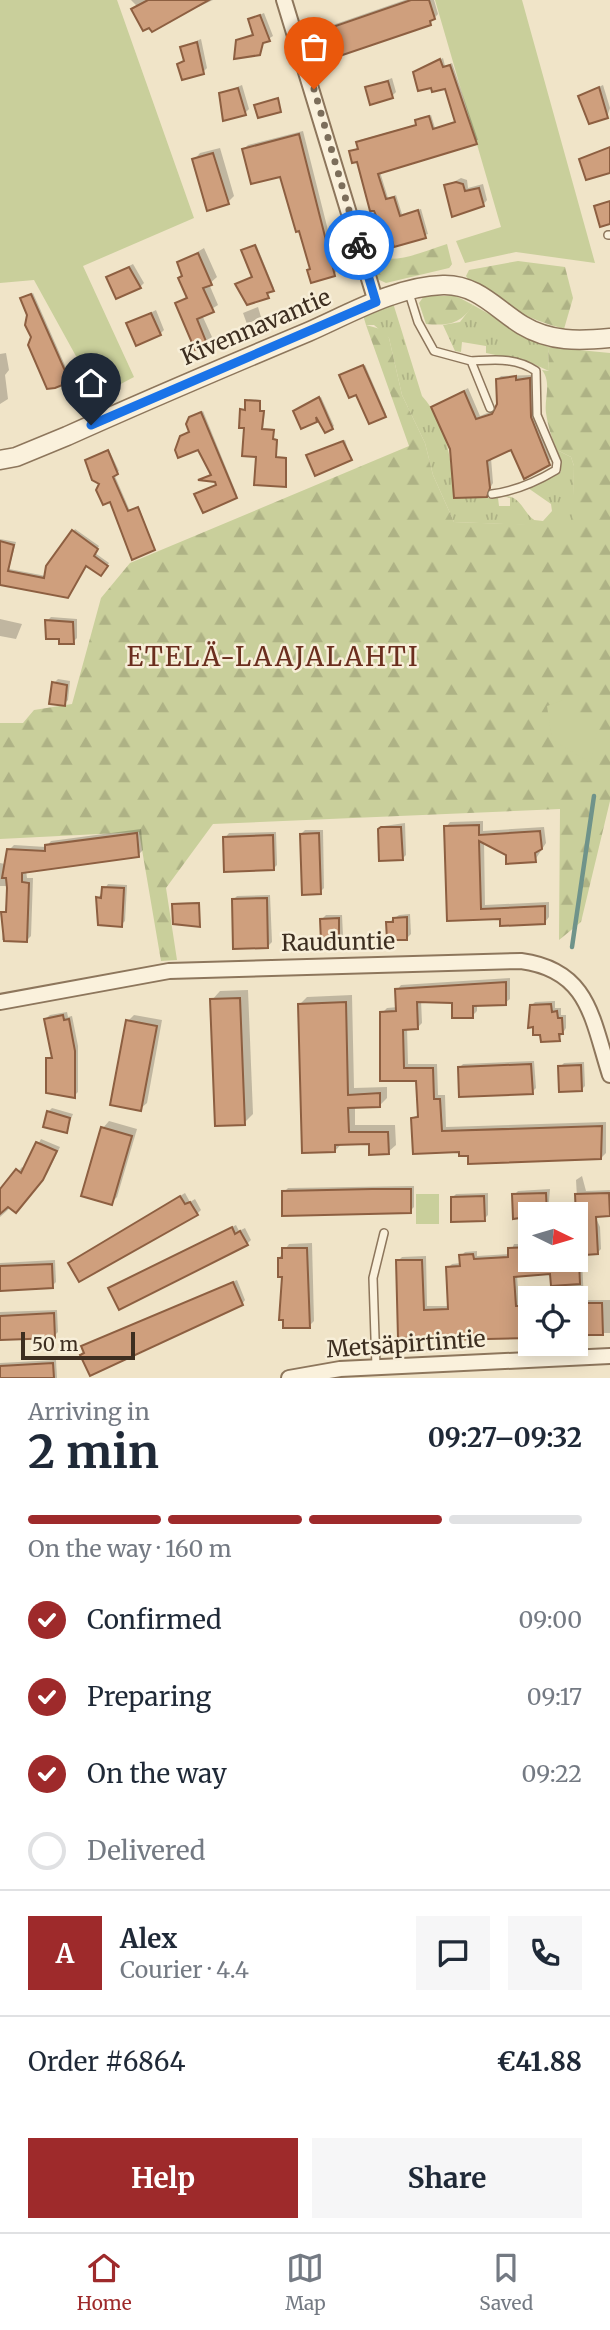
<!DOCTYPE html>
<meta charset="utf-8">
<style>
:root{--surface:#fff;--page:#f6f6f7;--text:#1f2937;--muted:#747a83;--line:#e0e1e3;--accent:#9e2a2b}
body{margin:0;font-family:Merriweather,serif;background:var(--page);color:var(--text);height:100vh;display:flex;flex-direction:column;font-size:26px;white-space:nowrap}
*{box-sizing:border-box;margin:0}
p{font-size:23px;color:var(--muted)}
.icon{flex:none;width:38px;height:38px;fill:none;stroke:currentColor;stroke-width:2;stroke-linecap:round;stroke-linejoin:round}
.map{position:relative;height:1378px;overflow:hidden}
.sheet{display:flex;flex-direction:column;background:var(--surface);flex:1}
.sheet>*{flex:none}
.needle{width:46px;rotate:95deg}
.controls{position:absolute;left:518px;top:1202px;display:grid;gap:14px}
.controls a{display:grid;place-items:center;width:70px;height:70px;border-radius:0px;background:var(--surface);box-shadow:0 4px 18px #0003;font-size:35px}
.scale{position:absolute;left:21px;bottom:18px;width:114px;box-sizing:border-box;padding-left:7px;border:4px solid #3d2e20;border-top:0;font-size:19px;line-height:24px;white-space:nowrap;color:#3d2e20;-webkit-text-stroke:5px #f7eed8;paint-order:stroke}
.pin{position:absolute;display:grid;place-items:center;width:60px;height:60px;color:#fff;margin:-72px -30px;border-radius:50% 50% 50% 0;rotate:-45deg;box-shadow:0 0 7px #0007}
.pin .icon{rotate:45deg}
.courier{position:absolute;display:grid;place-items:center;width:70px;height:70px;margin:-35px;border:5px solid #1a73e8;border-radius:50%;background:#fff;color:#222;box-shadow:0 2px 9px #0007}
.overview em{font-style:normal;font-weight:700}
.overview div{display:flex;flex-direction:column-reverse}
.overview{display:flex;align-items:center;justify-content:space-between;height:119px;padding:0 28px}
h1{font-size:46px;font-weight:700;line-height:52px}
.bar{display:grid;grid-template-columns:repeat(4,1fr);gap:10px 7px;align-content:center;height:84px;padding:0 28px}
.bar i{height:9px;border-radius:5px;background:var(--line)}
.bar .current{background:var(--accent)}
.bar p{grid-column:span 4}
.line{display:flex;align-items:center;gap:18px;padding:0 28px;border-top:2px solid var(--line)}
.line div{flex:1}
.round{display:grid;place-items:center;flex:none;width:74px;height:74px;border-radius:0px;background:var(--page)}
ol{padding:0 28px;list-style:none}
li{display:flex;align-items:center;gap:21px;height:77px}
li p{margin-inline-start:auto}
li .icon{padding:7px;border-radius:50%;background:var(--accent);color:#fff;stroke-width:4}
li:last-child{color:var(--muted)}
li i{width:38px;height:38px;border:4px solid var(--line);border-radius:50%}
.primary-button{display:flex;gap:14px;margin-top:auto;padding:14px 28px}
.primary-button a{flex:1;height:80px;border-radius:0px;background:var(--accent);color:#fff;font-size:28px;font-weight:700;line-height:80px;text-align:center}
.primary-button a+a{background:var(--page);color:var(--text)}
.dock{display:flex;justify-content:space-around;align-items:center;height:98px;border-top:2px solid var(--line);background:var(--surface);font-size:19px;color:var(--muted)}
.dock a{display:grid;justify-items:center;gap:4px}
.dock .current{color:var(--accent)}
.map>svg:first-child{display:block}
.grass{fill:url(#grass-tufts)}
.forest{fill:url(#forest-firs)}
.green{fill:#c9cf9b}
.shadow{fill:#0003}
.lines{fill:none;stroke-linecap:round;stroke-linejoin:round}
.stream{stroke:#6f938a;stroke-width:4.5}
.building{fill:#cf9f7d;stroke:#8d5f41;stroke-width:2}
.service-casing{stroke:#8d765c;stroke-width:10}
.minor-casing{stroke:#8d765c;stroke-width:18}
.tertiary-casing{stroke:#8d765c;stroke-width:21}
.service{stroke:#faf1dc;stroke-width:7}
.minor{stroke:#faf1dc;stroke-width:14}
.tertiary{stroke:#faf1dc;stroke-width:18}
.done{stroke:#7c6e5b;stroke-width:7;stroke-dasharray:0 12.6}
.route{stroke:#1a73e8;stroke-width:9}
.labels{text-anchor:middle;stroke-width:5;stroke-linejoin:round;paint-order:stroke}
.street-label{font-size:23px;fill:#3d2e20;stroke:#f7eed8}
.quarter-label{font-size:26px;letter-spacing:2px;fill:#6b2e1e;stroke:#f7eed8}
</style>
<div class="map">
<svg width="610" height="1378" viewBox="0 0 610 1378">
<defs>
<pattern id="grass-tufts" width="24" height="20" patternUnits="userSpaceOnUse" patternTransform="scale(1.75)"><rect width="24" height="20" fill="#c9cf9b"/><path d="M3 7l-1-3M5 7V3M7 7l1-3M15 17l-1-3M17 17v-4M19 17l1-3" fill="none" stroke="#aeb285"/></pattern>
<pattern id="forest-firs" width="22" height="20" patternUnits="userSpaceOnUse" patternTransform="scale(1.75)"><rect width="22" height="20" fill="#c9cf9b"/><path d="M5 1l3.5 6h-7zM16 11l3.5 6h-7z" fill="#aeb285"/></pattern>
</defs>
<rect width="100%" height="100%" fill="#f0e4c8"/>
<g class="grass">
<path d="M393,303L422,396C448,425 451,461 455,498H498L499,506H510V498L504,496C521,496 522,511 534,520L543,521L552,511L551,504L528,488L561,472L557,450L571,457L574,466L573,527L454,522L433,475L425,443L402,395L389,338L374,325H366L363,315Z"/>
<path d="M473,305L548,347L549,371L529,362L486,353V346L462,342L461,352L455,351L443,325L460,322Z"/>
</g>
<g class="forest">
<path d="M447,244L452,264L449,268L386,283L373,277L366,252C392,268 420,252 447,244Z"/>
<path d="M518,261L565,267L573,298L564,329C538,322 479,300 466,276L469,270Z"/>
<path d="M424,296H456L473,305C461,324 448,326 426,324L419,303Z"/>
<path d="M366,325L384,330L389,338L402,395L425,443L433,475L454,522L572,526L574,466L571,457L557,450C552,438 548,427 546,413C544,398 552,383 542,370L549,371L548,347L610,353V801L581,922L559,940L560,809L213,824L166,888L177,960L161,961L139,832L0,839V723H23L34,710L72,704L101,598L130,563L409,446Z"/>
</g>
<g class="green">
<path d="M0,0H117L194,218L83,266L134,377L98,396L34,280L0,283Z"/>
<path d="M435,0H522L595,263L516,252L465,263L456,241L501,227Z"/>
<path d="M563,700L597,733L591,763L552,740L547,706Z"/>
<rect x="416" y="1194" width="23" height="30"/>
</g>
<g class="shadow">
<path d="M131,0H213L198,7L197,4L133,10L137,6Z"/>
<path d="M405,0H434L438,14L430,23L319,48L324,43L320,32L324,28Z"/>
<path d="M264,13L273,36L265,41L259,53L238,40L254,33L250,19Z"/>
<path d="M201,39L207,68L203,72L179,64L185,59L182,47Z"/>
<path d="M443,58L445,66L452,63L478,140L380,172L388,198L396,195L402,214L421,209L428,234L395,245L358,160L351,152L359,147L360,140L418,124L419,118L431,115L435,128L457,121L446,86L415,72Z"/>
<path d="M392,78L396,92L392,96L367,88Z"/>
<path d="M242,85L249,109L245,113L221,94Z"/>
<path d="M603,85L610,108L607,117L580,96Z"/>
<path d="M303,131L338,270L334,274L281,175L244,149L248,145Z"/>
<path d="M220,148L234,196L228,202L194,160L200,153Z"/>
<path d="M461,178L467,180L468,188L483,184L487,200L483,205L446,186Z"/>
<path d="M256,244L274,288L268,291V297L253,277L245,249Z"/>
<path d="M204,248L217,277L209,284L218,305L202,315L212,337L206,343L177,303L188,296L180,278L184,274L179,263Z"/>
<path d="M133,264L144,283L140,287L108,277Z"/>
<path d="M33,293L71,379L48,387L24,297Z"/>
<path d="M258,307L261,317L247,324L243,313Z"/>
<path d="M156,310L164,330L160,334L129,324Z"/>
<path d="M6,353L9,370L5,375L8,399L0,404V354Z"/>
<path d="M365,365L386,414L385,415L357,392L342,374Z"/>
<path d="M533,375L535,412L554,457L525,477L512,448L491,458L493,483L486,495L452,449L433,407L468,388L480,416L497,409V380L501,376Z"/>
<path d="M321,397L334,426L332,428L319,418L316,421L296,410Z"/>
<path d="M249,399L261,400L260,410H265L263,428L274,429L273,438L278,439L276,457H287L285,485L258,455L242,410L247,409Z"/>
<path d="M203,411L237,495L236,496L218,484L191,432L193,416Z"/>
<path d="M345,440L351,459L310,454Z"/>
<path d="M109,450L119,471L114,474L130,511L139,507L154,549L101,483L89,459Z"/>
<path d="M75,529L99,546L95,553L109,563L103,572L87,564L70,594L0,583V539L16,542L9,569L46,576Z"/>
<path d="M51,617L77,619V638L73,642L61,637L47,621Z"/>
<path d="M0,619L22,624L16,639L0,636Z"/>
<path d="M58,679L70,681L68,700L64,704L54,683Z"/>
<path d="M483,821V831L544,827L546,843L535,860L508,854L484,841L485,905L549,902V917L545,922L501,918L449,920L446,827L450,822Z"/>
<path d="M405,823L406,855L402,859L380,830L384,826Z"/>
<path d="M141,829L143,850L138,855L26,870L27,878H33L31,936L27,940H2L8,886H0V863L5,864L9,850L14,845L46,847L51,841Z"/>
<path d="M305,830H323L324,888L320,892L301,834Z"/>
<path d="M276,832L277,865L273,869L225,838L229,833Z"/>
<path d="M108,884L127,885L125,921L121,925L98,898Z"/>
<path d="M270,895L272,942L268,946L233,900L237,896Z"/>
<path d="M199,902V925L174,904L175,903Z"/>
<path d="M410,914L411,934L407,938L388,923L399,915Z"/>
<path d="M326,915H342L343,936L339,940L322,919Z"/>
<path d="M510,978V999L505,1003L477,1004V1011L472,1016L454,1002L421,1000L422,1023L417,1028H407L408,1064H437L438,1095H445L446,1127L606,1122V1153L601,1158L470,1154L412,1118L420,1114L418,1079H382V1013L387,1008L398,1007L397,990L401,985Z"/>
<path d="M248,990L253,1114L244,1123L212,1000L220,991Z"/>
<path d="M352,995L354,1088L387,1087V1098L380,1105L355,1106V1125H395L396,1145L388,1152L371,1143H342L335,1151L300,1004L307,997Z"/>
<path d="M555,1001V1008H561V1015H566V1028L559,1039L542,1033L531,1006L535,1002Z"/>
<path d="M67,1012L68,1017L72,1016L78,1046V1092L74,1096L48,1059L53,1055L45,1019L50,1015Z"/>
<path d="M134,1015L162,1020L147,1103L140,1109L128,1021Z"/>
<path d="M534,1061L536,1088L532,1092L459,1068L463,1064Z"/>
<path d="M584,1062L585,1086L581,1090L560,1067L564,1063Z"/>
<path d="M52,1108L73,1114L66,1131L48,1112Z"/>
<path d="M109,1121L137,1129L117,1197L111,1203L103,1128Z"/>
<path d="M41,1139L60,1147L47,1174L20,1207H11L0,1217V1192L22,1167L25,1169Z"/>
<path d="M582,1176L586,1191L610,1190L609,1202L591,1207L600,1227L601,1249L597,1253L585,1215H578L576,1180Z"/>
<path d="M414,1186V1207L410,1211L284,1192L288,1188Z"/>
<path d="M550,1189L548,1214L515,1217L514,1195L518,1191Z"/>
<path d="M185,1193L190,1202L195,1199L201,1210L197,1214L70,1263Z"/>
<path d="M488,1193V1215L484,1219L452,1198L456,1194Z"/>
<path d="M236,1225L239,1231L245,1228L251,1240L247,1244L110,1289Z"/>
<path d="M576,1242H581L584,1300H610V1333H576V1298H562L561,1284L552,1272L517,1274L519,1303H530V1336L444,1339V1335L400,1336L398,1261L402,1257L426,1256L427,1306H450L448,1268L452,1264L461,1263V1256L465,1252L477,1251V1256L510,1254L514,1244H530V1260H576Z"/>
<path d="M312,1243L314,1321L309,1326L279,1258L289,1244Z"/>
<path d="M55,1260L56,1282L52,1286L0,1289V1263Z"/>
<path d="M237,1280L245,1300L242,1304L86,1352L84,1347L87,1344Z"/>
<path d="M57,1310L58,1332L54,1336L0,1338V1312Z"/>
<path d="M56,1360L57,1378H0V1363Z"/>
</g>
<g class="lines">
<path class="stream" d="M572,947L594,796"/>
</g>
<g class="building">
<path d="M148,0H209L152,32L149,28L143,31L131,9Z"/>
<path d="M411,0H429L435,19L430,21L431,25L322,62L317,47L323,45L318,32Z"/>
<path d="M260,15L270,41L263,43L260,55L234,59L236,40L253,35L248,19Z"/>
<path d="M197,42L204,74L182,80L177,64L184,61L180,47Z"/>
<path d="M440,59L443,67L450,65L477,144L378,174L386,199L394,197L400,216L418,210L426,238L394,247L390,234L385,236L374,211H370L357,162L352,163L349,151L358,149L356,142L416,125L415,120L429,116L433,129L455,122L445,89L432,92L431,88L418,91L413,72Z"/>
<path d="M388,81L393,98L370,105L365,87Z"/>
<path d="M599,87L608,118L589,124L578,96Z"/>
<path d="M238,88L246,115L223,121L219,93Z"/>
<path d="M278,98L281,112L258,118L254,105Z"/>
<path d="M299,134L335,276L311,283L307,270L310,269L299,231L296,232L280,177L251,184L242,149Z"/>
<path d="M610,147V173L586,180L579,159Z"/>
<path d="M213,153L229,204L207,211L192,159Z"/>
<path d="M456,182L463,184L465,191L479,188L484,206L452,217L444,185Z"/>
<path d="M610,201V224L600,227L594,206Z"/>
<path d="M255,245L274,291L267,293L269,298L247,305L235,284L252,277L241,250Z"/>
<path d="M198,253L212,285L203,288L214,312L197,319L207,344L195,350L175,303L187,298L178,278L182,276L177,262Z"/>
<path d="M129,267L141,288L116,299L106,277Z"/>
<path d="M31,294L70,382L55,388L47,389L28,345L31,337L25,325L27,315L20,298Z"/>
<path d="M151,313L161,335L136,346L126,323Z"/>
<path d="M363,365L386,417L369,424L356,395L349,398L339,375Z"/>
<path d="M516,376V380L530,378L531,417L550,465L524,479L511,450L487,461L490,488L487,497L454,498L450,449L431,407L464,391L476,419L492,414L497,404L496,379Z"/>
<path d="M319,397L333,429L325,433L316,417L317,422L301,429L293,411Z"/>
<path d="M245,400L260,401V411H264L262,429L274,430L273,439L277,440L276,457L286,458V487L254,485L256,457L242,456L244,428H239L240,409L245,410Z"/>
<path d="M201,412L237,498L203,513L194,494L216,485L215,482L198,480L211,475L198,450L178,458L175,450L180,436L189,432L186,424L189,417Z"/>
<path d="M343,441L352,460L315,476L306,455Z"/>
<path d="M108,450L118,474L113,477L128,511L138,507L155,550L132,560L110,502L103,505L96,490L99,484L92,480L85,460Z"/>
<path d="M72,530L98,549L94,556L108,566L101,576L86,566L68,598L0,585V541L14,545L8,571L44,578L46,566Z"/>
<path d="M45,620L73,622L74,644H59V639H46Z"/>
<path d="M52,682L67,685L65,706L49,704Z"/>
<path d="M479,825V835L540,831L542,849L535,853L536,862L506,864V855L479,841L481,909L545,906V924L500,926V919L447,921L444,826Z"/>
<path d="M381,827H401L403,860L379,861L378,829Z"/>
<path d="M137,833L139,857L22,873V882L29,883L27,942L4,941L1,912H6L7,888L6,878H2L7,849L45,851V845Z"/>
<path d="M319,833L321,894L302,895L300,834Z"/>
<path d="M273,835L274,870L224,872L223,837Z"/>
<path d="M102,887L124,888L122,927L98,925L96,897L101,898Z"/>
<path d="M267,898L268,948L233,949L232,899Z"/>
<path d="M199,903L200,927L173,924L172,904Z"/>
<path d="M407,917V940H387L386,922H393V918Z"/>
<path d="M339,918V942H321L320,919Z"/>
<path d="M506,982V1005L473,1006V1018H452V1003L417,1002L418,1029L403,1030L404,1068H433L434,1099H440L442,1131L602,1126L601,1159L468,1164V1156H459V1152L413,1154L411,1118L418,1117L416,1081H380V1012L396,1011L395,989Z"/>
<path d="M240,998L245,1125L215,1126L210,999Z"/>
<path d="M346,1002L348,1095L380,1093V1107L348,1108L349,1132H388L389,1154L369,1155V1144L335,1145V1152L302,1153L298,1004Z"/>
<path d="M551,1004L552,1012L557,1011L558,1018H562L563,1034H559L560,1041L541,1042L540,1035H533V1027L528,1028L530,1005Z"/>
<path d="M63,1015L64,1020L69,1019L75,1051V1098L46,1093V1058H52L44,1019Z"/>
<path d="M126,1020L157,1026L141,1111L110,1105Z"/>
<path d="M531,1064L533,1094L459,1097L458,1067Z"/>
<path d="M581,1065L582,1091L559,1092L558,1066Z"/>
<path d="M47,1111L70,1118L67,1133L43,1127Z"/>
<path d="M101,1127L132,1136L112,1205L81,1196Z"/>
<path d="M36,1142L57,1151L43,1180L16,1213L8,1207L0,1214V1189L16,1169L21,1173Z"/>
<path d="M372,1189H411V1213L282,1216V1191Z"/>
<path d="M546,1193L547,1214L513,1219L512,1194Z"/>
<path d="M609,1193L610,1216L596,1217L598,1254L585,1255L583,1217H576L575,1194Z"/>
<path d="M180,1196L185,1204L190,1202L198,1215L79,1282L68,1263Z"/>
<path d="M484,1196L485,1221L451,1222V1197Z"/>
<path d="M232,1227L235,1234L240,1231L248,1245L119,1310L108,1288Z"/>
<path d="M530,1247V1260H579L580,1284L551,1286L550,1274L514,1277L516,1306H530V1338L442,1340V1337L398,1338L396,1260H422L424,1310L448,1309L446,1267L460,1266L459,1255L473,1254L474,1259L508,1257V1248Z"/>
<path d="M282,1248H307L310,1328H283V1320H279L282,1277H278V1258H282Z"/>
<path d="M52,1264L53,1288L0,1291V1266Z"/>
<path d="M233,1282L243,1305L90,1376L80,1355L84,1353L81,1346Z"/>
<path d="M576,1303H602L603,1335H576Z"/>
<path d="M54,1313L55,1338L0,1340V1316Z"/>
<path d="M53,1363L54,1378H0V1366Z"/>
</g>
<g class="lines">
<defs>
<g id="service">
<path d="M608,235H610"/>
<path d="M409,293L418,322L434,351L471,361L490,408"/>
<path d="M471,361C495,360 515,357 536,371L537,415L557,462L556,470C536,482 516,491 492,494"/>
<path d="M376,1367L373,1278L384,1233"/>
</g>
<g id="minor">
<path d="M284,0L376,302"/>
<path d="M0,1002L169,971L521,961C589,970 592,1019 610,1075"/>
<path d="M289,1378L340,1369L610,1356"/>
</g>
<path id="tertiary" d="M0,460L16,457L67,436C147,400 227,366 308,332C349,314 397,286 443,285C477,284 496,309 522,325C550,342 579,341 610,338"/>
</defs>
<use href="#service" class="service-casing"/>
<use href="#minor" class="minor-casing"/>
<use href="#tertiary" class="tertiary-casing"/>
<use href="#service" class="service"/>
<use href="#minor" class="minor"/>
<use href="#tertiary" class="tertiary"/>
</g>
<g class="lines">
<path class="done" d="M314,89L359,245"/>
<path class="route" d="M91,425L376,302L359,245"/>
</g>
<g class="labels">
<g class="street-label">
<text transform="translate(256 327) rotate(-23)" y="8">Kivennavantie</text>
<text transform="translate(338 942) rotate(-1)" y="8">Rauduntie</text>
<text transform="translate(406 1344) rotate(-4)" y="8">Metsäpirtintie</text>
</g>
<g class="quarter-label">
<text x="273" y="666">ETELÄ-LAAJALAHTI</text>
</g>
</g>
</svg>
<div class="controls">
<a><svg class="needle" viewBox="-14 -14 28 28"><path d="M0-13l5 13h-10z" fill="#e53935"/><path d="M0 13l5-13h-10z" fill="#747a83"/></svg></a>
<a><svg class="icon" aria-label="locate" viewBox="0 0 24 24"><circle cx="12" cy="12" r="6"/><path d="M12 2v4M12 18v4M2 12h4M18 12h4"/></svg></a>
</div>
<div class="scale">50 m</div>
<div class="pin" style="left:314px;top:89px;background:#ea580c"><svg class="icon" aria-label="bag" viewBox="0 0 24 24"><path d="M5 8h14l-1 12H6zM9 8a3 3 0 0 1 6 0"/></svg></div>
<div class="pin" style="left:91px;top:425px;background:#1f2937"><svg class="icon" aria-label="home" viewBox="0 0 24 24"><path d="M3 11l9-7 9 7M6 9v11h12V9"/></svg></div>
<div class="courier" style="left:359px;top:245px"><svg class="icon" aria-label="bike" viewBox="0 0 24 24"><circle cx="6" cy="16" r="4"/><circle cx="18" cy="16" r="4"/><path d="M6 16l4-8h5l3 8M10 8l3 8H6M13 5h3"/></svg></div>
</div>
<section class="sheet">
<div class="overview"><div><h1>2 min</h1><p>Arriving in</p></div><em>09:27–09:32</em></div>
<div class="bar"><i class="current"></i><i class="current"></i><i class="current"></i><i></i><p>On the way · 160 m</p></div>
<ol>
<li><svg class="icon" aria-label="check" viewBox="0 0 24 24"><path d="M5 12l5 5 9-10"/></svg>Confirmed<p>09:00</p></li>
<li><svg class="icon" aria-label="check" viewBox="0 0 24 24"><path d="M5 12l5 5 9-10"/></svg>Preparing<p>09:17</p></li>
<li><svg class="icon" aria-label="check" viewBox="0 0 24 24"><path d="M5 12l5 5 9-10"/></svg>On the way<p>09:22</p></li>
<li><i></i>Delivered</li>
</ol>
<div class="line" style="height:126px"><b class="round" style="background:var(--accent);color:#fff">A</b><div><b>Alex</b><p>Courier · 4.4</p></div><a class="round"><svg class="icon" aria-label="chat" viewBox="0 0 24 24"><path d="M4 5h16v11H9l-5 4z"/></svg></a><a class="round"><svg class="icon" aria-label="phone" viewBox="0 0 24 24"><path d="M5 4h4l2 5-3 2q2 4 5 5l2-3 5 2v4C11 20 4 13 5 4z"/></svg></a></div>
<div class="line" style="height:91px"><div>Order #6864</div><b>€41.88</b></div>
<div class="primary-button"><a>Help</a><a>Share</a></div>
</section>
<nav class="dock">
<a class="current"><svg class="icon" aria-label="home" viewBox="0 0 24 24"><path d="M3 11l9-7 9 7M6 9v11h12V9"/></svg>Home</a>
<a><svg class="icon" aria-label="map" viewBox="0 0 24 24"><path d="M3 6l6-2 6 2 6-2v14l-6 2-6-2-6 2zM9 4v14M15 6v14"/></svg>Map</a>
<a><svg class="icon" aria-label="saved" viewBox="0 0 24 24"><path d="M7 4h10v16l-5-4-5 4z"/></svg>Saved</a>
</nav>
